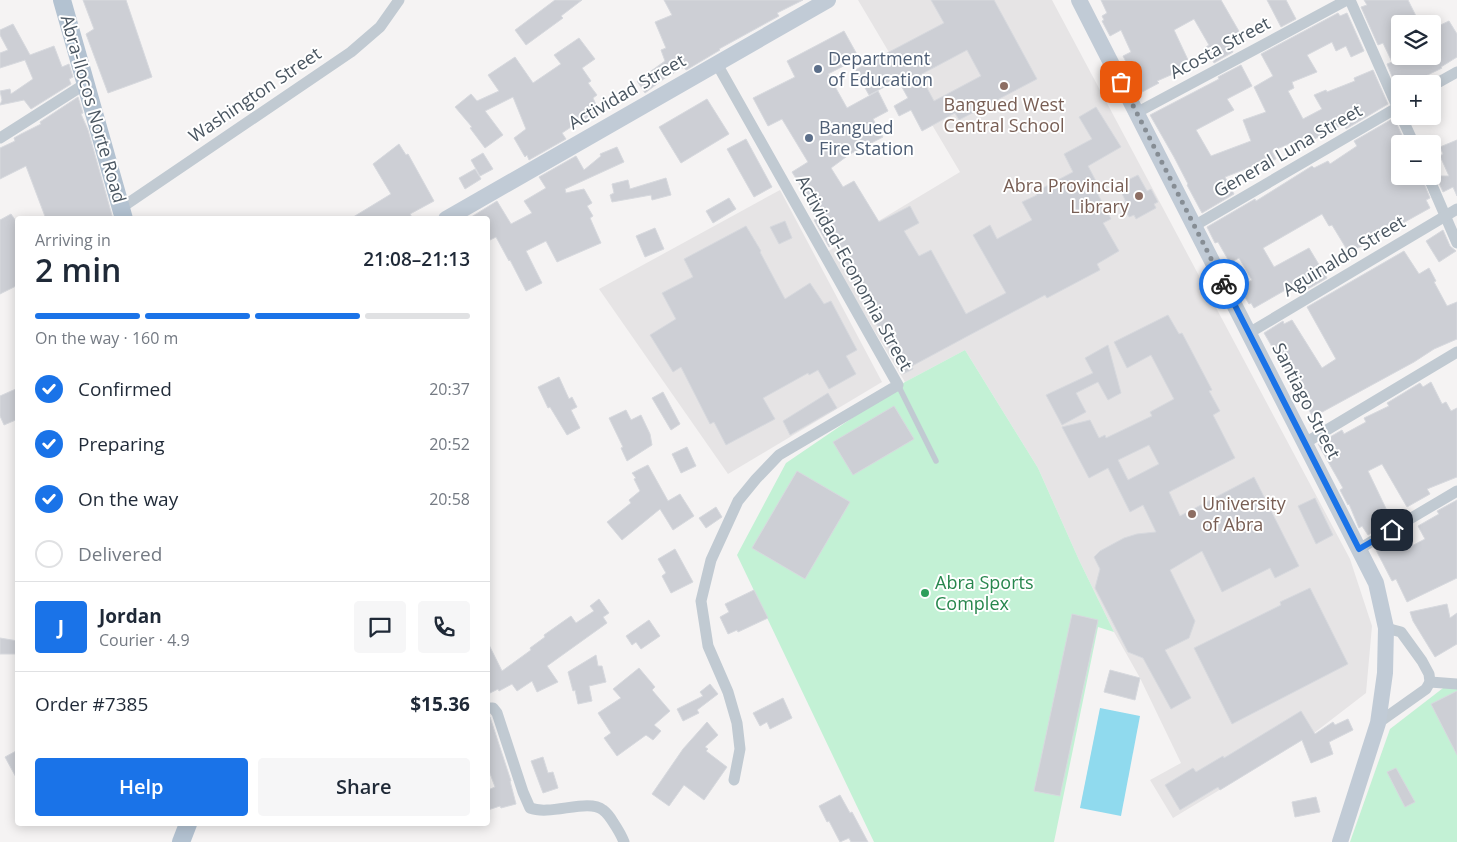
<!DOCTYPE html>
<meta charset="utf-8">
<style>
:root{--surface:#fff;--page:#f6f6f7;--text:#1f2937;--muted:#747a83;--line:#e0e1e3;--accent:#1a73e8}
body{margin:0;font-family:"Open Sans",sans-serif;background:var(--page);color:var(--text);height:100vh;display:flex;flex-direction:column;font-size:19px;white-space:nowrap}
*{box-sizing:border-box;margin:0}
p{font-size:16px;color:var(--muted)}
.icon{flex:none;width:28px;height:28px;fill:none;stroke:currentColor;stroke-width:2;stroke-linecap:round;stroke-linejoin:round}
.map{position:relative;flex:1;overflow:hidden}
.sheet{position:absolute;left:15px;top:216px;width:475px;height:610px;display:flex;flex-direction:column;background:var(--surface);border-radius:5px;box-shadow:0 2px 12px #0003}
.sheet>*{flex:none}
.controls{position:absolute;left:1391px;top:15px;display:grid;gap:10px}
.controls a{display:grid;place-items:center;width:50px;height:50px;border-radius:5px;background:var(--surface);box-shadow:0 2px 12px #0003;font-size:25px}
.pin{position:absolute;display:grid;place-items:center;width:42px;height:42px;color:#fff;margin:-21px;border-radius:10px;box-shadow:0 2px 8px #0006}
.courier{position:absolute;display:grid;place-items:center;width:50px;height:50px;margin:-25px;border:4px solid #1a73e8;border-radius:50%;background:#fff;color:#222;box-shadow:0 1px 6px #0007}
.overview em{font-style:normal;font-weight:600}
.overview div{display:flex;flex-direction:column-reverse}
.overview{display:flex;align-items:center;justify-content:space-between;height:85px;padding:0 20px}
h1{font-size:32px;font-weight:600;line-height:38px}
.bar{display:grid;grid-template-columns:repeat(4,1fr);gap:8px 5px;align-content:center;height:60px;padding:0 20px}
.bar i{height:6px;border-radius:4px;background:var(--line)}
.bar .on{background:var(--accent)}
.bar p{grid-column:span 4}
.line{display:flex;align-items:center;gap:12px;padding:0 20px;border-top:1px solid var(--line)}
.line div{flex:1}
.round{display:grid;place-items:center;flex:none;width:52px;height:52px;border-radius:5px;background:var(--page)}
ol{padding:0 20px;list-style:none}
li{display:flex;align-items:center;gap:15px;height:55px}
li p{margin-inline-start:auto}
li .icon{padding:5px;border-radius:50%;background:var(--accent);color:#fff;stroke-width:4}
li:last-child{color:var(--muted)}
li i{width:28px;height:28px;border:2px solid var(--line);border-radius:50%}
.cta{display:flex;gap:10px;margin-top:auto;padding:10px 20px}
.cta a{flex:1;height:58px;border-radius:5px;background:var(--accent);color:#fff;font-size:20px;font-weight:600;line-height:58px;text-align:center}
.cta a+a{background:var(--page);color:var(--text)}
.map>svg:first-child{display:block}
.education{fill:#e6e4e5}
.green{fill:#c3f1d5}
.water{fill:#90daee}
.building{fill:#cdcfd5;stroke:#d7d9de;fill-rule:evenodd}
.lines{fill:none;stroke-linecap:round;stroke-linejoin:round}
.lane{stroke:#c1cad2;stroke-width:5.5}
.street{stroke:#c1cad2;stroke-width:11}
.secondary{stroke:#c1cbd6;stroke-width:16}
.primary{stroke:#b3c2d1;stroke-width:18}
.done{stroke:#868d94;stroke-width:5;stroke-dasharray:0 9}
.route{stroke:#1a73e8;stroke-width:6}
.service-dot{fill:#5c6f8a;stroke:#fff;stroke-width:2}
.education-dot{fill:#8d6e63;stroke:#fff;stroke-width:2}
.leisure-dot{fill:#2e9e5b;stroke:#fff;stroke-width:2}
.labels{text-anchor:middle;stroke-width:4;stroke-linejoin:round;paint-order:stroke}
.street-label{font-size:18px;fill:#4a5661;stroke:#fff}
.service-label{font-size:18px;fill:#4e5e75;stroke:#fff;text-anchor:start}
.education-label{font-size:18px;fill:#785e54;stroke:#fff}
.leisure-label{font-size:18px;fill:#27864d;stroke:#fff;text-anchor:start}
</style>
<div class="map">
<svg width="1457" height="842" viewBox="0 0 1457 842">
<rect width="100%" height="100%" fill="#f5f3f3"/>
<g class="education">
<path d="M858,0H1052L1350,559L1372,626L1366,693L1314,733L1173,818L1150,780L1181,763L1140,678L1114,632L1079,560L1038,468L965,350L905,382L827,252L960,172Z"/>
<path d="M780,190L882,382L728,474L599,289Z"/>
</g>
<g class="green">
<path d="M965,350L1038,468L1079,560L1114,632L1098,627L1054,842H874L737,555L786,463L905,382Z"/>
<path d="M1447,685L1457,687V842H1350L1390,729Z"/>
</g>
<path class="water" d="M1100,708L1140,716L1121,816L1080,808Z"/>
<g class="building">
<path d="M83,0H126L152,77L108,93L86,34L94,29Z"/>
<path d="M555,0H582L561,16L563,18L526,45L515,30Z"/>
<path d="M664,0H803L777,13L779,16L719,49L720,50L688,69L686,70L684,67L665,78L645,93L637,81L665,61L661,50L666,48L655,22L672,15Z"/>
<path d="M931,0H994L1037,79L959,120L955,113L922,131L911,110L899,116L894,106L908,98L898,80L869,95L855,70L944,23ZM967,50L981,76L934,101L920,75Z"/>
<path d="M1101,0H1221L1244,40L1231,48L1233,52L1214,63L1206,47L1209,45L1194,19L1174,30L1189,62L1172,70L1173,74L1157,81L1159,83L1142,92L1123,56L1131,52L1121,30L1110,36L1102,21L1104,20L1102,16L1107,13Z"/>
<path d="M1267,0H1286L1296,19L1281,27Z"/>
<path d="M1364,0H1408L1420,24H1400V56H1432V29L1449,21L1457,34V57L1441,67L1442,68L1409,84H1395L1387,64L1392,62L1383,43L1378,45L1361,7L1367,5Z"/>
<path d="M1338,13L1340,16L1347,13L1364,51L1351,57L1346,46L1336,51L1332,42L1307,55L1317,72L1292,82L1294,88L1288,91L1303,119L1322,109L1314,95L1326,90L1327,92L1355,81L1354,78L1373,70L1388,104L1346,129L1344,124L1299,147L1296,141L1272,151L1276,159L1262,167L1261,163L1225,177L1234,194L1202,213L1187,185L1188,184L1174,157L1150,115L1219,79L1218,77L1241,65L1252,86L1227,99L1234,110L1196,130L1211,156L1251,141L1243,120L1266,112L1254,87L1273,76L1261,54Z"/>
<path d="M13,24L30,55L54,46L62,67L69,64L73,77L69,79L71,84L31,109L24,100L0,105L2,100L0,91L10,89L11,94L33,79L25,60L0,68V53L8,50L0,35V30Z"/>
<path d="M844,31L859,58L828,74L847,108L878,91L888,111L873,119L883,137L850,154L831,168L843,187L854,181L879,222L910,206L919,223L904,231L919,256L931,250L966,314L1006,293L973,235L990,225L997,239L1032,220L1022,202L1037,195L1035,192L1073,172L1064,154L1092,139L1079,117L1096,107L1121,147L1088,166L1098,185L1094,187L1111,219L1103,223L1119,251L1097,264L1100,270L1047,298L1045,295L964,338L912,366L913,369L903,374L834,244L829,247L814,220L817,219L809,206L812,204L792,172L808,162L782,119L768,126L753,98L795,77L787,61Z"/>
<path d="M579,38L595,59L582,68L591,81L588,83L597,95L593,98L600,114L574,125L562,133L566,139L529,160L527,155L525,157L514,138L526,129L513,97L485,111L503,135L485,148L470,128L472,127L455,107L471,94L477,101L499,91L488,75L515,57L533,83L561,64L554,55Z"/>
<path d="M78,97L83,113L81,114L88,130L113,219H46L26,166L0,179V148L15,141L14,138L21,134L41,124L40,122Z"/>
<path d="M707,99L729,134L681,163L659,127Z"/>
<path d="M1394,118L1406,144H1400V176H1421L1430,198L1426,200L1430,208L1349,253L1332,225L1329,226L1322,214L1263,248L1274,267L1309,248L1327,278L1308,289L1303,280L1254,308L1251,303L1249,304L1243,294L1247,292L1243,285L1252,280L1239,258L1230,263L1218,242L1215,243L1207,227L1255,199L1256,201L1312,166L1314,168L1328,161L1330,164L1357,146L1354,141Z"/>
<path d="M746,139L772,187L754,197L727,149Z"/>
<path d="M1457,140V196L1453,187L1443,192L1436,176H1449L1440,156L1443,154L1440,147Z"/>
<path d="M399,144L406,155L408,154L434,201L410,214L413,219H350L391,194L373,164Z"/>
<path d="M617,147L624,162L565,189L566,193L584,189L592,203L587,206L593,216L590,218L601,243L557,262L546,241L526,251L542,283L526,291L510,260L509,261L496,237L488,241V219H468L497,201L511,224L532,213L524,201L546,188L539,177L576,156L584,170L601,156L600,154Z"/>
<path d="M483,153L493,169L480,176L471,160Z"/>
<path d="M475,169L481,179L465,189L459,178Z"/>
<path d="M1138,175L1147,191L1151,189L1158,202L1154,204L1156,208L1136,219L1134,215L1129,217L1122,204L1126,202L1118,185Z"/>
<path d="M666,178L671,195L652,200L651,195L612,202L610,195L614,193L612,184L628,180L630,189Z"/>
<path d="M729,198L736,209L713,223L706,211Z"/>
<path d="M11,214L18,224V285L0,294V220Z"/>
<path d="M785,221L792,238L779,244L770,227Z"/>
<path d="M746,226L761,251L760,252L785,299L810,283L824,304L831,301L857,350L846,356L856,374L829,389L818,370L809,375L808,373L763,398L775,419L726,445L714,422L710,424L681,367L673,372L650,335L676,319L662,293L693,277L684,259Z"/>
<path d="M655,228L664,249L645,257L636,236Z"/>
<path d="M1443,230L1450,246L1456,251L1439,262L1426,241Z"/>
<path d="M1404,251L1419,274L1429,268L1436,281L1434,282L1447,306L1457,302V339L1434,349L1414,362L1313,417L1264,333L1283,321L1284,324L1292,320L1322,368L1336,359L1307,307Z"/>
<path d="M1168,315L1179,334L1182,333L1212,390L1209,391L1220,411L1213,415L1235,458L1169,492L1180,516L1254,477L1299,566L1275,578L1270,568L1222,592L1202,551L1170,570L1195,621L1189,638L1165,650L1191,698L1171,709L1143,658L1128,652L1095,588L1100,569L1094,557L1100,551L1124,538L1137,534L1156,532L1143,505L1130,512L1108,468L1089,478L1062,427L1090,420L1099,438L1105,435L1106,438L1152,416L1150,412L1174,399L1151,355L1127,368L1114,342ZM1149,445L1159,464L1128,480L1118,460Z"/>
<path d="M1108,345L1121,393L1108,400L1098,382L1076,393L1086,412L1062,425L1046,395L1093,373L1085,358Z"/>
<path d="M559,377L569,399L572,397L577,407L571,410L580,428L567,435L550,407L548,408L538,387Z"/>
<path d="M1431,382L1442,404L1446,402L1451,411L1457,408V477L1427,489L1430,494L1407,507L1382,464L1368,471L1392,521L1368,535L1362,526L1359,528L1349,504L1348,505L1340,490L1343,488L1318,444L1342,430L1344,434L1366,422L1364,418L1389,406L1387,403L1420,383L1423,387Z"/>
<path d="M18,388V419L4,425L0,416V396Z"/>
<path d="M663,392L680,424L671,430L652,398Z"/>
<path d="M828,393L837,408L790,435L783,421Z"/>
<path d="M894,406L914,439L853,475L833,442Z"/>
<path d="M626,410L631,420L641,415L650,434L652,445L627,461L621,448L623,447L609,418Z"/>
<path d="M687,447L696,466L681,473L672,454Z"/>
<path d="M648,465L668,501L680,494L694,516L673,530L660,509L622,540L607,522L631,503L629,500L640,491L634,479L636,478L632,473Z"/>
<path d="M797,471L850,502L805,579L752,548Z"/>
<path d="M1315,498L1333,535L1316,544L1298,506Z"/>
<path d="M1457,500V578L1407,602L1396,579L1392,581L1375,548L1399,534L1406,549L1425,539L1418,526L1439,514L1437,511Z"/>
<path d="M716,507L722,517L706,528L699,518Z"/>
<path d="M675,549L693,582L671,593L662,576L666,573L658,559Z"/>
<path d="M1310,588L1348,664L1232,724L1194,648L1281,605L1280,602Z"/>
<path d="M754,590L768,618L738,632L737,630L728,634L720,617L729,612L725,604Z"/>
<path d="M599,599L609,613L603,617L607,623L547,666L558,682L537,692L532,681L517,691L512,684L499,691L498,689L488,694V643L502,671L531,650L530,648L545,637L544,635L571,616L576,623L594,611L590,606Z"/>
<path d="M1447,604L1450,618L1457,613V644L1435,657L1413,621L1410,612Z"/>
<path d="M1072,614L1098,620L1060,796L1034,791Z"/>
<path d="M649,620L660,636L641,649L636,642L632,645L626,636Z"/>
<path d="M0,638L18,641V654H0Z"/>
<path d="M596,655L598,666H602L606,682L589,686L592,701L578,704L575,690L573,691L568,672Z"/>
<path d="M639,668L655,687L652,690L670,711L654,725L661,731L653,740L646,735L617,756L604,738L611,733L598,713L621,698L613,689Z"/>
<path d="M1110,670L1140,678L1135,700L1104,692Z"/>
<path d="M710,684L718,694L697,710L699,713L683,721L677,709L703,696L700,692Z"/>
<path d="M1457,691V755L1431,704Z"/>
<path d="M783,698L792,718L770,729L767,722L760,726L753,713Z"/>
<path d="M1301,711L1315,734L1333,722L1335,725L1348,719L1353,730L1329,742L1333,754L1311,763L1302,740L1220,790L1218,787L1180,810L1165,785L1193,768L1196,772L1223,756L1224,758Z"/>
<path d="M488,716L490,717L511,781H510L516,804L501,808L500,806L488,810V790L495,787L488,768Z"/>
<path d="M707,722L718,735L705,747L708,749L706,751L727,767L704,800L684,785L669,806L652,794L683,749Z"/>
<path d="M18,750V781L5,757Z"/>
<path d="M543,757L548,773L553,772L558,788L543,793L531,761Z"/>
<path d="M1396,768L1415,802L1405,807L1387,772Z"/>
<path d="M840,795L850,813L852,812L868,842H851L849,838L840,842L829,821L827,822L819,806Z"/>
<path d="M1316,797L1320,812L1295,817L1292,802Z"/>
</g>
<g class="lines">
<path class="lane" d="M898,385L936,461"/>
<g class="street">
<path d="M1350,0L1400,113"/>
<path d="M717,64L898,385L779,455L756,479L738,501L711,560L701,601L708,646L728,692L737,723L740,749L734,780"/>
<path d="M1432,86L1457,72"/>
<path d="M1136,113L1347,0"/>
<path d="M1401,116L1414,144"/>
<path d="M0,138L85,84"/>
<path d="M1428,176L1457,243"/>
<path d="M121,208L351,52L380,27L399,0"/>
<path d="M1194,226L1400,106"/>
<path d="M1249,333L1457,209"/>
<path d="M1305,443L1457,352"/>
<path d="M1359,549L1457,491"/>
<path d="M1430,682L1457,684"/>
<path d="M488,708H493L497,713L523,792L530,808C551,816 588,798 603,810C607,813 610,817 613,822C617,828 621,834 624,842"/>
<path d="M1378,723L1426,689L1430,682L1429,674L1422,661L1401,632L1386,628"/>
</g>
<g class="secondary">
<path d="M1079,0L1376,583L1386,628L1385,673L1378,723L1340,842"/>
<path d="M446,219L828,0"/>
</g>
<g class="primary">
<path d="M62,0L124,219"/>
<path d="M181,842L188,824"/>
</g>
</g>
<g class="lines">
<path class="done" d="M1121,82L1224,284"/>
<path class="route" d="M1224,284L1359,549L1392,530"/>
</g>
<g class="service-dot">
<circle cx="818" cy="69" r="5"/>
<circle cx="809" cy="138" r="5"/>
</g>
<g class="education-dot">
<circle cx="1004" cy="86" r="5"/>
<circle cx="1139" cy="196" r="5"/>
<circle cx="1192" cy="514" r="5"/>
</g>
<circle class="leisure-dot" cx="925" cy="593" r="5"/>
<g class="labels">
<g class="street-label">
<text transform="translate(1220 48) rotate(-28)" y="6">Acosta Street</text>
<text transform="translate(627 92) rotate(-30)" y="6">Actividad Street</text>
<text transform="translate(255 95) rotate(-34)" y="6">Washington Street</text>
<text transform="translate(93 109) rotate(74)" y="6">Abra-Ilocos Norte Road</text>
<text transform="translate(1288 151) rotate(-30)" y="6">General Luna Street</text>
<text transform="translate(1344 256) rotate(-31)" y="6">Aguinaldo Street</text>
<text transform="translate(854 273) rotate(61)" y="6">Actividad-Economia Street</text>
<text transform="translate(1306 401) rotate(63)" y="6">Santiago Street</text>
</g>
<g class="service-label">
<text x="828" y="65">Department<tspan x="828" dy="21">of Education</tspan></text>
<text x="819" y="134">Bangued<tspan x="819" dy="21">Fire Station</tspan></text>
</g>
<g class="education-label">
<text x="1004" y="111">Bangued West<tspan x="1004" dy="21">Central School</tspan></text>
<text x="1129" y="192" text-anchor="end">Abra Provincial<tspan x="1129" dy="21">Library</tspan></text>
<text x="1202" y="510" text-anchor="start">University<tspan x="1202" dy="21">of Abra</tspan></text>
</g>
<g class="leisure-label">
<text x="935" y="589">Abra Sports<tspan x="935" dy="21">Complex</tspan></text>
</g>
</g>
</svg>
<div class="controls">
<a><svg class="icon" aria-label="layers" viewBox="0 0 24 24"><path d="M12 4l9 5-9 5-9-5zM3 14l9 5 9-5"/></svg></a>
<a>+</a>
<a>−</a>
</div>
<div class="pin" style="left:1121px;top:82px;background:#ea580c"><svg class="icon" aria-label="bag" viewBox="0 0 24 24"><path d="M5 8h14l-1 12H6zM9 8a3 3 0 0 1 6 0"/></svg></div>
<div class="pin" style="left:1392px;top:530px;background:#1f2937"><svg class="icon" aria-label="home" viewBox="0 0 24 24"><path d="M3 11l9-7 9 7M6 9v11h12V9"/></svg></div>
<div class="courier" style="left:1224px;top:284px"><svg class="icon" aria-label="bike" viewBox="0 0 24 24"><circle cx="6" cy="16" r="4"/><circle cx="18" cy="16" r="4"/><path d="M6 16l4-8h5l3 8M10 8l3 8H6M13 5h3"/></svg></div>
<section class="sheet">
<div class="overview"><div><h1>2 min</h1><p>Arriving in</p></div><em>21:08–21:13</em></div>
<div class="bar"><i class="on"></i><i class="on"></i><i class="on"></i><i></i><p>On the way · 160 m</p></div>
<ol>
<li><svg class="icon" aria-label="check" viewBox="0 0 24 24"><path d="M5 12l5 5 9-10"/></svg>Confirmed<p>20:37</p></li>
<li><svg class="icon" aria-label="check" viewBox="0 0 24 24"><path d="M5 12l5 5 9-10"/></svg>Preparing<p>20:52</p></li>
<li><svg class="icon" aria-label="check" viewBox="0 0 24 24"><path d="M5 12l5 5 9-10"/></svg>On the way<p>20:58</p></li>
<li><i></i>Delivered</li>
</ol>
<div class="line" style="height:90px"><b class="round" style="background:var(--accent);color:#fff">J</b><div><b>Jordan</b><p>Courier · 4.9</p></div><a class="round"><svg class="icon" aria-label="chat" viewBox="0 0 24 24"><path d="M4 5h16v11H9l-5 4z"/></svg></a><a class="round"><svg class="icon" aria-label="phone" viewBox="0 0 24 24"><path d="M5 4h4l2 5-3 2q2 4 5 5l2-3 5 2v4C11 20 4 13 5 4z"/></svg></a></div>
<div class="line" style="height:65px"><div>Order #7385</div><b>$15.36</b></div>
<div class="cta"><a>Help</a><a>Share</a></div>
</section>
</div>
